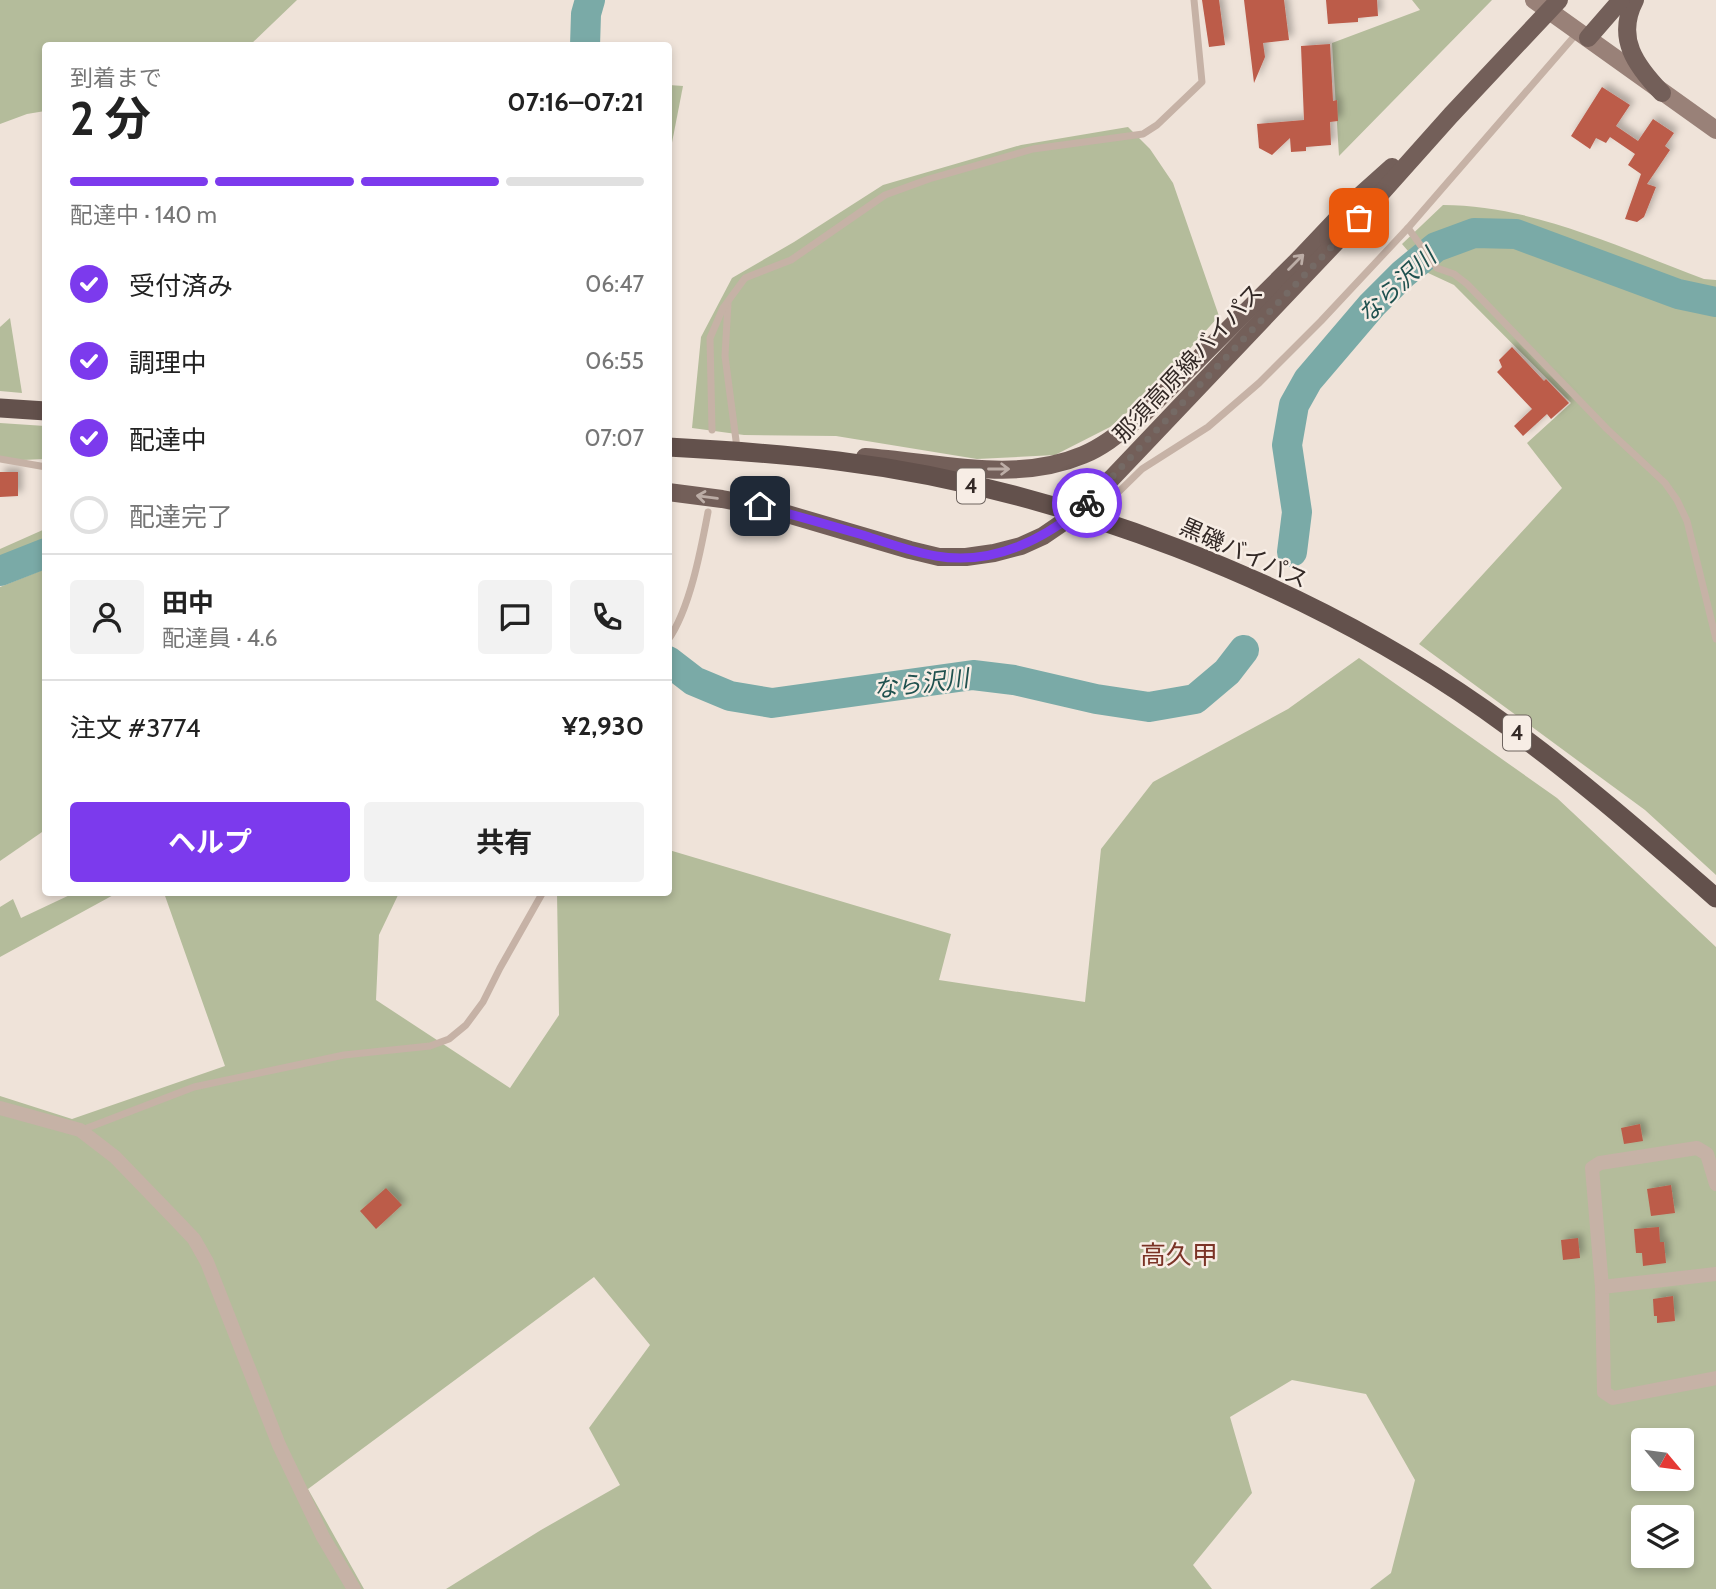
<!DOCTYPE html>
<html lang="ja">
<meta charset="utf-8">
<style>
:root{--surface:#fff;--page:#f2f2f2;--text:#222;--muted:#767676;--line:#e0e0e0;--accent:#7c3aed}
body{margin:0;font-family:Cabin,"Noto Sans JP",sans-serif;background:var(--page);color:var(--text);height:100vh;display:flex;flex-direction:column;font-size:26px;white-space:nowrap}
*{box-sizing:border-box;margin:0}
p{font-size:23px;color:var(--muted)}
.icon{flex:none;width:38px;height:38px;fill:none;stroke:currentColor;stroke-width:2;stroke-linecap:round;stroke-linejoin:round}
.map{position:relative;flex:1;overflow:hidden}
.drawer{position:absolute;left:42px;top:42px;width:630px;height:854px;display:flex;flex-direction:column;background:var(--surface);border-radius:7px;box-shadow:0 4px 10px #0003}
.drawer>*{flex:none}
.needle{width:46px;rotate:119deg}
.controls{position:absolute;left:1631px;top:1428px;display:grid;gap:14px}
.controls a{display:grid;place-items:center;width:63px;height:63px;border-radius:7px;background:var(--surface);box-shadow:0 4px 10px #0003;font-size:35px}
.pin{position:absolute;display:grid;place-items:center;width:60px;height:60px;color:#fff;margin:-30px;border-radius:14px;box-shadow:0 4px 10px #0006}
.courier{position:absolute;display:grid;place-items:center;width:70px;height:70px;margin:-35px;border:5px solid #7c3aed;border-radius:50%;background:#fff;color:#222;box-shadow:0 2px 9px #0007}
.summary em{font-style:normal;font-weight:700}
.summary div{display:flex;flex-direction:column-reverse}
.summary{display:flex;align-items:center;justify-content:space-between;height:119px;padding:0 28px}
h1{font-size:46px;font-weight:700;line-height:52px}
.bar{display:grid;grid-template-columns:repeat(4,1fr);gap:10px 7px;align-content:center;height:84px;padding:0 28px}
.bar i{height:9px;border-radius:5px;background:var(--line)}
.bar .current{background:var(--accent)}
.bar p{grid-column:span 4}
.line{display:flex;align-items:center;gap:18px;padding:0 28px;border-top:2px solid var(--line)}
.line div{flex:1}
.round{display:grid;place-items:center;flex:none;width:74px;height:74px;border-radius:7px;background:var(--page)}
ol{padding:0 28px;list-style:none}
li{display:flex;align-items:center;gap:21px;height:77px}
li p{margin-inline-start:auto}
li .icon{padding:7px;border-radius:50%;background:var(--accent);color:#fff;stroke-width:4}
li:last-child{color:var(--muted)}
li i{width:38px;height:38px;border:4px solid var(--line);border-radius:50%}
.action{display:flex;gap:14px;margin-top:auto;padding:14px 28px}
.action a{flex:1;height:80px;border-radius:7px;background:var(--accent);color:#fff;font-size:28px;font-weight:700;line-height:80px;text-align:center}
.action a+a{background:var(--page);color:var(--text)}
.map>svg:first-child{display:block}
.green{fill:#b4bc9b;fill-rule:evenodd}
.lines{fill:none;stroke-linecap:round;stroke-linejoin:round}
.river{stroke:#7aaaa7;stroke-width:30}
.building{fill:#bc5b4a;filter:url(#shadow)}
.service{stroke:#c6b2a6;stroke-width:7}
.minor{stroke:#c6b2a6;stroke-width:14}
.secondary{stroke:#998178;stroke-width:18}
.primary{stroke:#735f59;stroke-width:18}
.trunk{stroke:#63514c;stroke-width:19}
.oneway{stroke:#bcada6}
.done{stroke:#756a65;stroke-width:7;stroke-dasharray:0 12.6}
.route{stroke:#7c3aed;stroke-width:9}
.labels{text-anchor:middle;stroke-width:5;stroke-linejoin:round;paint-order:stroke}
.shield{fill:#f7ede5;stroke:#6e645f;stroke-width:2}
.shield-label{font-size:21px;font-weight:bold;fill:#332926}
.street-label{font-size:23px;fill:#332926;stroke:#f7ede5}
.water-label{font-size:24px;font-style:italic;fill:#1f514f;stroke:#f7ede5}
.quarter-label{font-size:26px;fill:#7b3326;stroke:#f7ede5}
</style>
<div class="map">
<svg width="1716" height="1589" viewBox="0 0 1716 1589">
<defs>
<filter id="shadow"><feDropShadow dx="4.5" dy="-4.5" stdDeviation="3.5" flood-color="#0004"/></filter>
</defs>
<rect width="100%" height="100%" fill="#efe3d9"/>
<g class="green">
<path d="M0,0H297L250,45L46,46L45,111L27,114L0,124Z"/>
<path d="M1412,0H1492L1339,156L1332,43L1420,10Z"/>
<path d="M669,85L683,86L669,158L668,85Z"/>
<path d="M1128,127L1150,149L1173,183L1219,316L1150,393L1110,427L1055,455L977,459L836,436L744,435L692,428L701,337L732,278L794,242L883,185L1021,145Z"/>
<path d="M1443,205C1532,205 1621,248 1704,279L1716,280V875L1645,810L1419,644L1562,488L1527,443L1571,403L1454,285L1426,272L1402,244Z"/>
<path d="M10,318L22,393L0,391V327Z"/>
<path d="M0,423L45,426V459L0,461Z"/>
<path d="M45,529V547L0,565V549Z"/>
<path d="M45,569V830L0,861V587Z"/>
<path d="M1359,658L1557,798L1716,947V1589H1370L1391,1573L1415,1480L1366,1394L1292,1380L1230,1417L1252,1493L1193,1565L1212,1589H446L541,1530L620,1485L589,1428L650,1345L594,1277L308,1489L364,1589H0V1096L72,1119L225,1066L164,893H399L379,935L376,1000L510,1088L559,1015L557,893L668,892L669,850L951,934L939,980L1085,1002L1101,849L1153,782L1288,709ZM1643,1440H1682V1479H1643ZM1643,1517H1682V1556H1643Z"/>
<path d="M74,893H117L0,957V907L13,899L21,918Z"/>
</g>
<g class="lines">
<g class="river">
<path d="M585,46L586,14L590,0"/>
<path d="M1292,552L1297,512L1287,445L1294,405L1308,380L1372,305L1403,274L1436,247L1474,233L1516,234L1678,294L1716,302"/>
<path d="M0,571L46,553"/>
<path d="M668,661L694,681L730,696L772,703L973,675L1014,680L1096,699L1149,707L1195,699L1227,672L1244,650"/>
</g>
</g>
<g class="building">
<path d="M1202,0H1219L1225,45L1209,47Z"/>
<path d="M1244,0H1284L1289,40L1263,43L1265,57L1254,83Z"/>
<path d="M1326,0H1377L1378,16L1358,18V22L1328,24Z"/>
<path d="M1330,44L1333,101L1337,100L1338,121L1330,122L1331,145L1306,147V151L1291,152L1290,138L1272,155L1259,148L1257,124L1304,120L1301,46Z"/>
<path d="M1602,87L1630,105L1616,126L1638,141L1653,119L1674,133L1665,146L1670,150L1647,184L1656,187L1644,217L1637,222L1625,219L1641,174L1628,165L1635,154L1610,137L1606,143L1596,138L1590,149L1571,136Z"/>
<path d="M1512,347L1544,381L1546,379L1569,403L1551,419L1547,414L1523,436L1514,426L1532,409L1497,372L1502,367L1499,360Z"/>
<path d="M0,472H18V496L0,497Z"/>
<path d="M1640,1124L1643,1141L1624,1144L1621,1128Z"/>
<path d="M1671,1185L1675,1213L1651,1216L1647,1189Z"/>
<path d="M386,1188L402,1205L376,1229L360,1211Z"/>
<path d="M1659,1227L1660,1242H1664L1666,1263L1643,1266L1642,1253H1636L1634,1229Z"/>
<path d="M1578,1238L1580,1258L1563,1260L1561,1240Z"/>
<path d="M1673,1296L1675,1321L1657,1323V1316H1654L1653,1299Z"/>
</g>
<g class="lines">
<g class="service">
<path d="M1408,228L1437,268L1454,274L1467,284L1607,429L1665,483L1677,500L1687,521L1716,639"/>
<path d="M728,303L725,356L737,448"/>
<path d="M712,430L710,338L723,308L745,278L791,260L885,195L929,179L1033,149L1143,134L1157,125L1202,82L1194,0"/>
<path d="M0,459L46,467"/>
<path d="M1093,517L1142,469L1208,427L1259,383L1321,321L1408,228L1578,32"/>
<path d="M668,640C690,609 701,549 708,512"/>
<path d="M82,1130L194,1087L344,1055L430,1046L449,1039L466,1025L483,1002L500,968L543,892"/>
</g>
<g class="minor">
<path d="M0,1108L80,1130L115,1157L175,1219L194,1239L207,1262L279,1445L323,1537L354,1589"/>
<path d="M1716,1184L1707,1154L1697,1148L1600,1163L1592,1168L1602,1287L1604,1392L1613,1398L1716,1378"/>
<path d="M1602,1287L1716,1274"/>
</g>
<path class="secondary" d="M1534,0L1716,130"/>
<g class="primary">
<path d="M1635,0C1615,38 1636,66 1662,93"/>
<path d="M1588,38L1621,0"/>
<path d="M865,457C937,462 1014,484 1083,455C1105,446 1123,430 1141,416L1300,258L1354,201L1392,167"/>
<path d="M668,492L722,499L760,506L910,550L939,557H966L994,553L1021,546L1043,536L1065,521L1112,478L1359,218L1451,115L1559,0"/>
</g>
<g class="trunk">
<path d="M0,408L46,411"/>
<path d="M668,447C725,450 782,454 838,461C1058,488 1303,582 1484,709C1566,767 1641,832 1716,898"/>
</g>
</g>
<defs><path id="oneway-shaft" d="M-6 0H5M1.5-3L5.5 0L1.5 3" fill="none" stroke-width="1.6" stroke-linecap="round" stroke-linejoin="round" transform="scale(1.75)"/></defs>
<g class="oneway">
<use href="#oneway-shaft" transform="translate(1296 262) rotate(-45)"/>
<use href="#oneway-shaft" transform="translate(999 469)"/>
<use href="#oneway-shaft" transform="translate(707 497) rotate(-173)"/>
</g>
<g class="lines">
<path class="done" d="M1087,503L1359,218"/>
<path class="route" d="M760,506C794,515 829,525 863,535C887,543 911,552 936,556C993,566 1046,539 1087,503"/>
</g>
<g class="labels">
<g class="shield">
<rect x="957" y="468.5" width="28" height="35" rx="5"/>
<rect x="1503" y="715.5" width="28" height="35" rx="5"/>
</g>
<g class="shield-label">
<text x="971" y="493">4</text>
<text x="1517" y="740">4</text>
</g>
<g class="street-label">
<text transform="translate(1188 363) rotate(-47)" y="8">那須高原線バイパス</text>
<text transform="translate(1244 553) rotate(24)" y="8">黒磯バイパス</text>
</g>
<g class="water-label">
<text transform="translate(1397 286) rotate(-43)" y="8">なら沢川</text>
<text transform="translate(921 684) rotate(-7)" y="8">なら沢川</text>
</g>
<g class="quarter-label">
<text x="1179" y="1264">高久甲</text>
</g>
</g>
</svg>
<div class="controls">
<a><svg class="needle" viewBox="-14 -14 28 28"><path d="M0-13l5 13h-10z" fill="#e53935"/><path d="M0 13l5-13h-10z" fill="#767676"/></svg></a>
<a><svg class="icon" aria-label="layers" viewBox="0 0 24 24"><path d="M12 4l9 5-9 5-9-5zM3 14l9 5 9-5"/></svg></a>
</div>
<div class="pin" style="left:1359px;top:218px;background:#ea580c"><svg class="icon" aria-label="bag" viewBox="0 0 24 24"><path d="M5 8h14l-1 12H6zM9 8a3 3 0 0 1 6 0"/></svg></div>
<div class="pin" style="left:760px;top:506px;background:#1f2937"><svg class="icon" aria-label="home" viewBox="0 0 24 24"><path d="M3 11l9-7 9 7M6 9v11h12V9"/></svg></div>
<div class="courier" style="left:1087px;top:503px"><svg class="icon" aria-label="bike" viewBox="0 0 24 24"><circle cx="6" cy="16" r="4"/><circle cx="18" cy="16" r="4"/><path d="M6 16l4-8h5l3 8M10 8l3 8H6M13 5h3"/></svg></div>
<section class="drawer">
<div class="summary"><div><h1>2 分</h1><p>到着まで</p></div><em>07:16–07:21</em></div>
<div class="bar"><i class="current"></i><i class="current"></i><i class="current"></i><i></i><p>配達中 · 140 m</p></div>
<ol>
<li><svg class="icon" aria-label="check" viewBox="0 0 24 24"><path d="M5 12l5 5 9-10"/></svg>受付済み<p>06:47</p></li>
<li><svg class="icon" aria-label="check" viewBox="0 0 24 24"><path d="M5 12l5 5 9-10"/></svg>調理中<p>06:55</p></li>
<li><svg class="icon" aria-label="check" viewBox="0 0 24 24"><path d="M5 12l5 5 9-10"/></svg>配達中<p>07:07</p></li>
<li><i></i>配達完了</li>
</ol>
<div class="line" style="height:126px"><a class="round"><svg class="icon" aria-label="person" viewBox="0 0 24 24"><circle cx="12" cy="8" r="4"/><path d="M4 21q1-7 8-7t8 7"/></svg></a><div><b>田中</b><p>配達員 · 4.6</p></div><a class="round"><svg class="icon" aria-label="chat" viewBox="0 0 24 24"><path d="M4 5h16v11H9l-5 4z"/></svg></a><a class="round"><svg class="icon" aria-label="phone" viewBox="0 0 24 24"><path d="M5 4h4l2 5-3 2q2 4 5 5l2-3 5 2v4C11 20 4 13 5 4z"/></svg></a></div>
<div class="line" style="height:91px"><div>注文 #3774</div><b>¥2,930</b></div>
<div class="action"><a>ヘルプ</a><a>共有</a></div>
</section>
</div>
